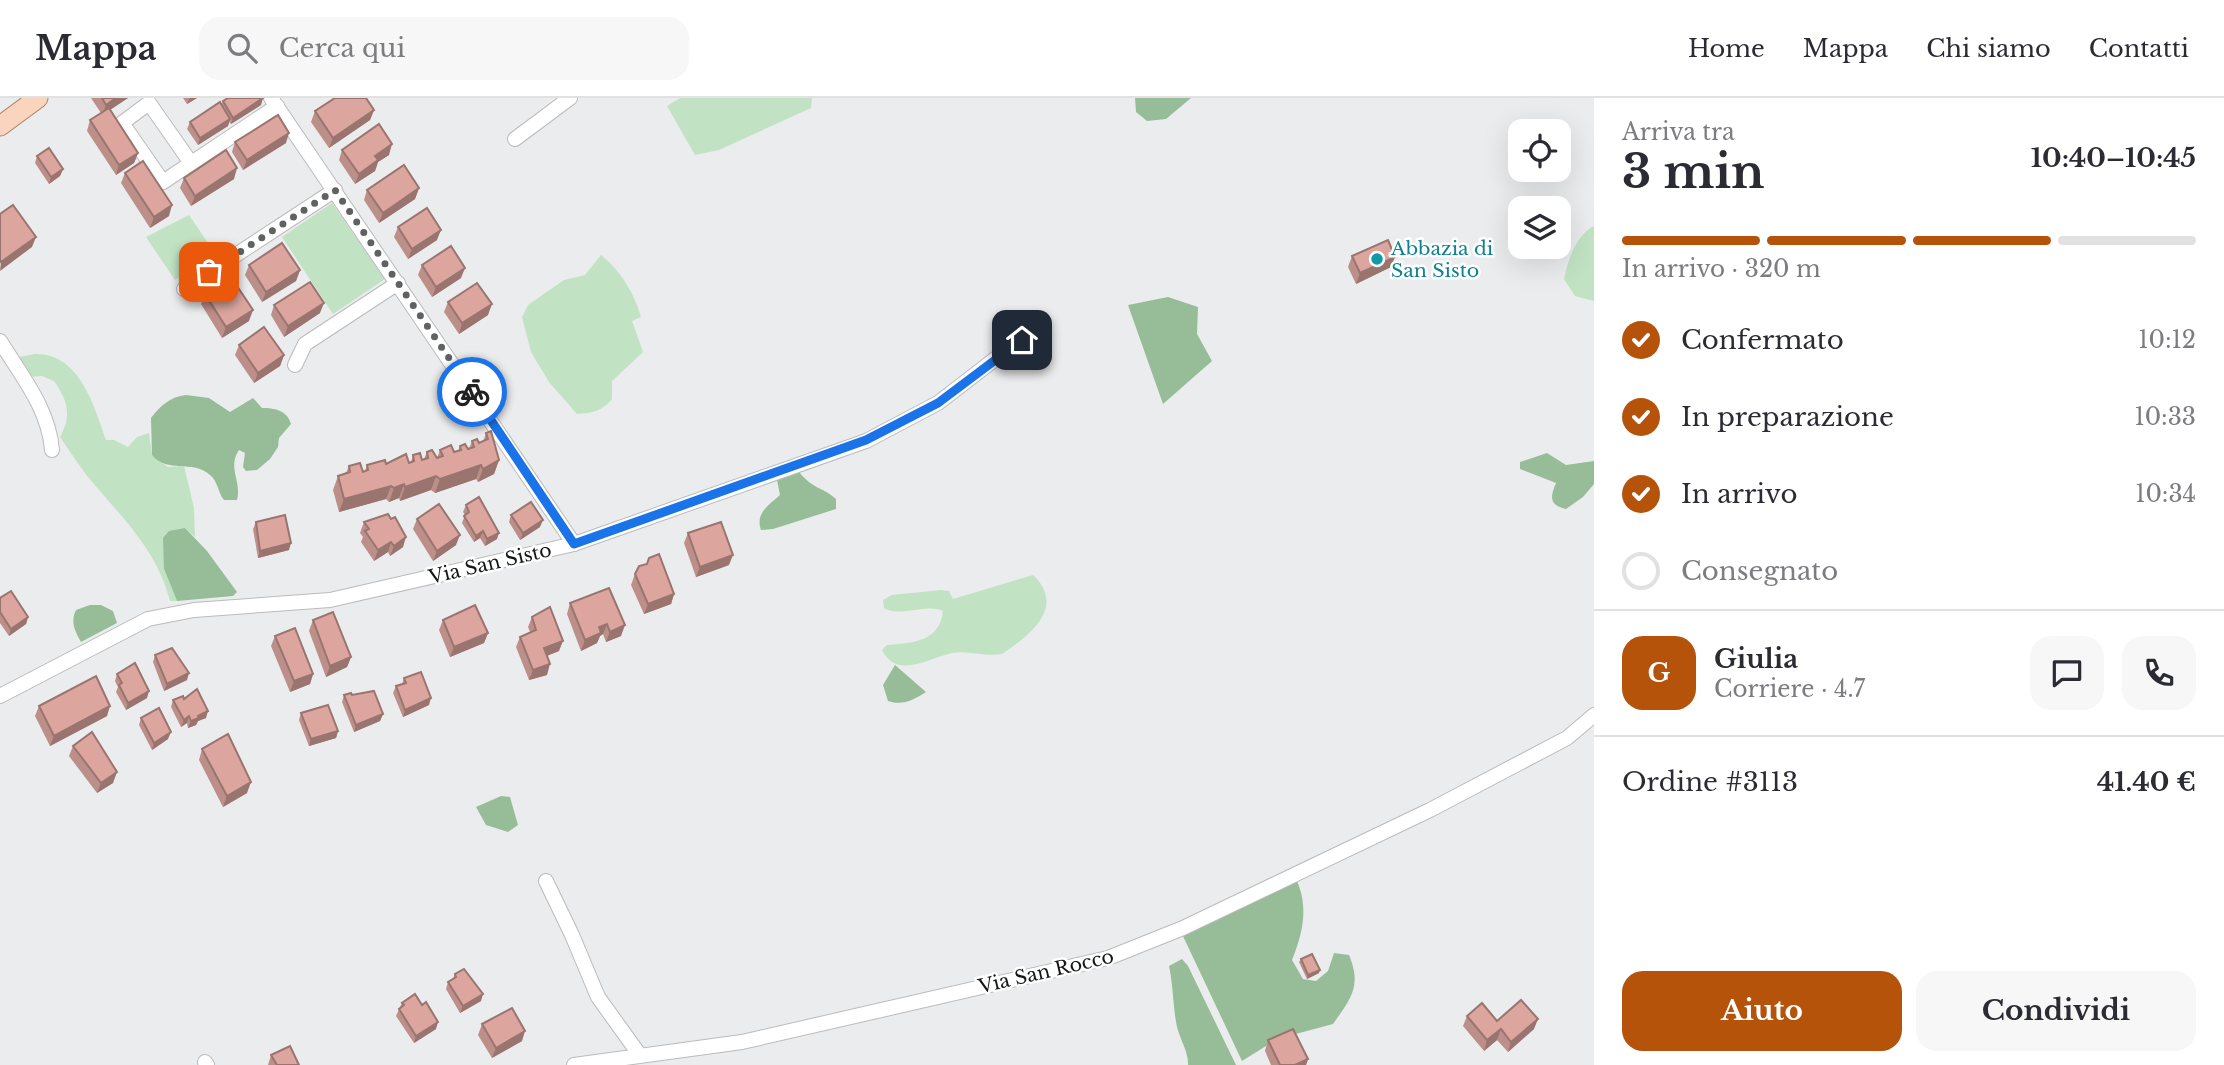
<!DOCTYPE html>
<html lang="it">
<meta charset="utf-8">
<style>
:root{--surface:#fff;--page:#f7f7f7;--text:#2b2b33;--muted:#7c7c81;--line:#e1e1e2;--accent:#b45309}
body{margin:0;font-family:"Libre Baskerville",serif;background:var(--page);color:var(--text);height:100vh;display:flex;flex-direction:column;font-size:26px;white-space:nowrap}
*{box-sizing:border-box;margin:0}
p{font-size:23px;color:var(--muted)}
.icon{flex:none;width:38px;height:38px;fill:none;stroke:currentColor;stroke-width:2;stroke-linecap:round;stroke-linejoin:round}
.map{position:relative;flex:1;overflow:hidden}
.panel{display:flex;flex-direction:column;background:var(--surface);width:630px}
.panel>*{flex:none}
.buttons{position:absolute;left:1508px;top:21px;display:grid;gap:14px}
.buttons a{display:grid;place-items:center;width:63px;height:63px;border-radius:14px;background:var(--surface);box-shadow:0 7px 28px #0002;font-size:35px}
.pin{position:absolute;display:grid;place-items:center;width:60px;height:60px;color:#fff;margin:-30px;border-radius:14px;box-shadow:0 4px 10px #0006}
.courier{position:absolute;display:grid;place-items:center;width:70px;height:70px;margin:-35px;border:5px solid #1a73e8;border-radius:50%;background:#fff;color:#222;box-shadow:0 2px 9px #0007}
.head em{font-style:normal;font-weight:700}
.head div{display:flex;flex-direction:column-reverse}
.head{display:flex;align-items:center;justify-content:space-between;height:119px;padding:0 28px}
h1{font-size:46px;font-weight:700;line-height:52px}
.bar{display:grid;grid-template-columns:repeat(4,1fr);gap:10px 7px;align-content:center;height:84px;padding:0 28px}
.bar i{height:9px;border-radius:5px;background:var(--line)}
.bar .on{background:var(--accent)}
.bar p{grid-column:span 4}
.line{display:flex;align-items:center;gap:18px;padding:0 28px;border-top:2px solid var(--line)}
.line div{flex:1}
.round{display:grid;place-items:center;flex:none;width:74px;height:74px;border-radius:21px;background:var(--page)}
ol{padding:0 28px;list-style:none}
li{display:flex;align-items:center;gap:21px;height:77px}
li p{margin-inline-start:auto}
li .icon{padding:7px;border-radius:50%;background:var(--accent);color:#fff;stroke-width:4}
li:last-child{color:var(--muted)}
li i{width:38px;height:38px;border:4px solid var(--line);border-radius:50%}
.primary-button{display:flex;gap:14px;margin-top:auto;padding:14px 28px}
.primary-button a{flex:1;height:80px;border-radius:21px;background:var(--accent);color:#fff;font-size:28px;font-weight:700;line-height:80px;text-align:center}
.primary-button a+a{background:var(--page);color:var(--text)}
header{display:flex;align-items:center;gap:42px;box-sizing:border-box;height:98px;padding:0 35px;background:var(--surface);border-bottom:2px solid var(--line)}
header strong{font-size:33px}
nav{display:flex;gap:38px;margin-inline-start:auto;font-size:24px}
.search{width:490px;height:63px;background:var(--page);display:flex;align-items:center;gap:18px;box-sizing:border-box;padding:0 24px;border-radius:21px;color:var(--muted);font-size:26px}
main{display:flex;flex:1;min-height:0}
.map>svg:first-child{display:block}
.green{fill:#c1e3c3}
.forest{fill:#96bd98}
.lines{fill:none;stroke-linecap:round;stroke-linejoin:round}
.minor-casing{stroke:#bbbbbc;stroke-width:16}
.major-casing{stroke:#a97f67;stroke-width:21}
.minor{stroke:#fff;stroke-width:14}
.major{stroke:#fbd4be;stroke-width:19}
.wall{fill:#bd8f89}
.shaded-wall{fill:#9a746f}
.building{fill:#dca69f;stroke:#9a746f;stroke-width:2}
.done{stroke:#606161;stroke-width:7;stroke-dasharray:0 12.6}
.route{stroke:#1a73e8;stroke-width:9}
.culture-dot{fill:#0f9aa8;stroke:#fff;stroke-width:2.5}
.labels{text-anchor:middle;stroke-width:5;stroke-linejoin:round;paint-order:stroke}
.culture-label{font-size:19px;fill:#0d838f;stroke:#fff;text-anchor:start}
.street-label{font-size:19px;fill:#151616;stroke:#fff}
</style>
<header>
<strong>Mappa</strong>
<div class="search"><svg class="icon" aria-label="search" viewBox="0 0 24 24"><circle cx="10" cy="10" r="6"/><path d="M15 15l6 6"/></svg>Cerca qui</div>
<nav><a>Home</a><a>Mappa</a><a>Chi siamo</a><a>Contatti</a></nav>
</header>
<main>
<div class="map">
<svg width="1594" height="967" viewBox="0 0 1594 967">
<rect width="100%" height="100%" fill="#ebeced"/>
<g class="green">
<path d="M680,0H812L811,10L719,52L695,57L667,8Z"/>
<path d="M332,105L385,181L333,216L282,139Z"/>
<path d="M189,117L216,157L175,182L146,139Z"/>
<path d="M1594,128V203L1575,198L1564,181C1568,162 1576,137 1594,128Z"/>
<path d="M601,157C621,173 634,195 641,219L632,223L643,254L612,283V301C602,313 593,315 577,316L549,284L531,254L522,219L528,207L564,182L585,177Z"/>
<path d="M35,256C79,255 94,307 106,342H114L128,349L137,339L149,335L152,357L168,369L184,368L194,410L195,439L185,430L164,471L177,503H170C157,451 121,419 88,379C78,366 69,352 60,339C72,317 68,303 54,283L42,278L28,279L14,260Z"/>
<path d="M1033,477C1067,509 1029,538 1002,556C985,559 968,552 952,555C929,560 897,582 882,552L887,547C912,545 940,544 943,513C926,505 900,520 884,510L883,502L892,497L941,492L949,493L953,501Z"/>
</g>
<g class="forest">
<path d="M1135,0H1191L1166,21L1147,23L1136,14Z"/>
<path d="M1168,199L1198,209L1197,236L1212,263L1163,306L1128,207Z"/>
<path d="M186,297L209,300L230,314L253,300L262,310C274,310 287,312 291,326L279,340L278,349L270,361L257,372L246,373L243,369L245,355L239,352C227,370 242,383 237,402H224C218,395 218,383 210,377C192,361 168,376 152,357L151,320C161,307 170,299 186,297Z"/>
<path d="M1547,355L1566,367L1594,363V386L1583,399L1566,411C1549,407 1550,399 1556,385L1520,371V364Z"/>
<path d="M799,374C814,392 821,388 836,401V411L773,431L761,432C755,415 769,407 780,397L777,382Z"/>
<path d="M185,430L207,453L237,494L233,498L177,503L164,471L163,440L169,433Z"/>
<path d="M90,507H101L113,513L117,525L81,544C75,533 70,524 76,512Z"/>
<path d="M895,567L926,594C913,602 903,608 888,603L883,587Z"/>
<path d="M501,698L510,699L518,727L508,734L486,727L476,709Z"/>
<path d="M1296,781C1309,808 1303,835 1292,862L1303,881L1316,883L1328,873L1334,855L1349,857C1362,888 1351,900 1333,926L1277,941L1242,963L1182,836Z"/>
<path d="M1182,861L1188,868L1236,967H1188C1189,953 1178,939 1176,924C1173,905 1173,887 1169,868Z"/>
</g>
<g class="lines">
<defs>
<g id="minor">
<path d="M271,0L574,446"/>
<path d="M515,41L570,0"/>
<path d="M191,65L149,5L122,25L163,84L277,8"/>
<path d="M184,191L335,92"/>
<path d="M0,243C21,277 49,311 52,352"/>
<path d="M295,267L305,246L398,185"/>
<path d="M0,598L148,521L194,512L330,502L574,446L866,343L938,305L1034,231"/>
<path d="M546,783L572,837L598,899L639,956"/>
<path d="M205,964L207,967"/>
<path d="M574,967L742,944L1108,860L1183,830L1430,712L1567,640L1594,617"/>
</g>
<path id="major" d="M0,28L38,0"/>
</defs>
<use href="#minor" class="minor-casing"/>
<use href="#major" class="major-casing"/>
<use href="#minor" class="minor"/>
<use href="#major" class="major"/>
</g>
<g class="wall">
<path d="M91,0H128L110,12L138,55L134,65L116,77L87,33L90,22L101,15Z"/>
<path d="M183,0H197L187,6Z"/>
<path d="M223,3L261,7L231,26L229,24L228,28L198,47L187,31L190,24L221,7Z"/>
<path d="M374,12L370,22L329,50L311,24L315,13Z"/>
<path d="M235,44L286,45L243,72L232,54Z"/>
<path d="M342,52L389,57L378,64L375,73L355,86L339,62Z"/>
<path d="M37,58L63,71L60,78L49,86L35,65Z"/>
<path d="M125,75L169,118L150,130L121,85Z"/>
<path d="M184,80L234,81L191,108L180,90Z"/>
<path d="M419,90L415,101L379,125L364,102L367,92Z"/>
<path d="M398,129L437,142L408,161L394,139Z"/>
<path d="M1352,158L1391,169L1356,186L1348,169Z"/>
<path d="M249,167L300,172L296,183L262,204L245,177Z"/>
<path d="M422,167L461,180L432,199L418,177Z"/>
<path d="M205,196L249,223L222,240L201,206Z"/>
<path d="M448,204L488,217L459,236L444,214Z"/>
<path d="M274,207L320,215L284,239L271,217Z"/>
<path d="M239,247L284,257L280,268L254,285L235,257Z"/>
<path d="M486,335L499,362L494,376L478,384L476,381L435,395L431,392L400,403L399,400L389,404L386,401L339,414L333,392L338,378L346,375L349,368L363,374L365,373L367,367L409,365L411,364L413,357L422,362L424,361L427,354L437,360L440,352L454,354L458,353L460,348L469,351L472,343L479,345L483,344Z"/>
<path d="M466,407L497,441L485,448L480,440L474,444L462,425L465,417L463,414Z"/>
<path d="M511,417L540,429L520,442L509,424Z"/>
<path d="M417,421L456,447L433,463L413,431Z"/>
<path d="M256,424L289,452L258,460L253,431Z"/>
<path d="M364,424L403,449L390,458L388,454L374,463L361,444L363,439L360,435Z"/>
<path d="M688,435L729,467L696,479L684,445Z"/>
<path d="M649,460L674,496L671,506L644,516L631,487L635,476L646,467Z"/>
<path d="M609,490L621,538L606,544L603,536L600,538L597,545L581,553L567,516L570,505Z"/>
<path d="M0,500L28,519L26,526L9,538L0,525Z"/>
<path d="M532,519L559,553L547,558V577L529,582L516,549L520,539L530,534L528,529Z"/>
<path d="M313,522L351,559L347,569L326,579L309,533Z"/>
<path d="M443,522L488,535L484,545L450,559L439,532Z"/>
<path d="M275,538L313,576L310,586L290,594L271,548Z"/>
<path d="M155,557L187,582L164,593L153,564Z"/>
<path d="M117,576L147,600L126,612L116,594L118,589L115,583Z"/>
<path d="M404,580L429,607L403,619L393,595L396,588L402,586Z"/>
<path d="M344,597H352L383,616L380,623L354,634L342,604Z"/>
<path d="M184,601L206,620L198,623L196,627L188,630L187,625L181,629L171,609L173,602Z"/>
<path d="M39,608L107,618L50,648L35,618Z"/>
<path d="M301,615L338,633L336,640L309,648L299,622Z"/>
<path d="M141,620L168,641L152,652L139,627Z"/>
<path d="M73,648L113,685L97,695L69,658Z"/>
<path d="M202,651L247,695L223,709L199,662Z"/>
<path d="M1301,861L1319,875L1307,881L1299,864Z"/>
<path d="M455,876L481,903L460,915L446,891L448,884L453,881Z"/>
<path d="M402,905L436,931L414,945L396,918Z"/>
<path d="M1467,918L1497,923L1534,931L1508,954L1497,942L1484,953L1463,928Z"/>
<path d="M482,926L522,943L492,960L478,937Z"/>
<path d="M1268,942L1308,961L1306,967H1271L1265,953Z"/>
<path d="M271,957L299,967H268Z"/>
</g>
<g class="shaded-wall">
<path d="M116,0H128L102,17L106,7Z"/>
<path d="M190,0H197L187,6Z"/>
<path d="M263,0L261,7L231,26L233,20Z"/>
<path d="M374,12L370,22L329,50L333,40Z"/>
<path d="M230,21L228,28L198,47L200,40Z"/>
<path d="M289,35L286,45L243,72L247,62Z"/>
<path d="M392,46L389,57L378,64L375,73L355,86L359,76L375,58Z"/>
<path d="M138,55L134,65L116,77L119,67Z"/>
<path d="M237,70L234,81L191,108L195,98Z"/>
<path d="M63,71L60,78L49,86L51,79Z"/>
<path d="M419,90L415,101L379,125L383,115Z"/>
<path d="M172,107L169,118L150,130L154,119Z"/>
<path d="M441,132L437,142L408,161L412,151Z"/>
<path d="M36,139L32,149L0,173L1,164Z"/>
<path d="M1395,159L1391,169L1356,186L1360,175Z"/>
<path d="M465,170L461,180L432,199L436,189Z"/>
<path d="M300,172L296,183L262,204L266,194Z"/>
<path d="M324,205L320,215L284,239L288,228Z"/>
<path d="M492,206L488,217L459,236L462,225Z"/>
<path d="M253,212L249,223L222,240L226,229Z"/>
<path d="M284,257L280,268L254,285L258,275Z"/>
<path d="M499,362L494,376L478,384L483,371Z"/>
<path d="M481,367L476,381L435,395L440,381Z"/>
<path d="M436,378L431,392L400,403L405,389Z"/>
<path d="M404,386L399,400L389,404L394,390Z"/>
<path d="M391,388L386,401L339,414L344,401Z"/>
<path d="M543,422L540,429L520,442L523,435Z"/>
<path d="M483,433L480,440L474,444L476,438Z"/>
<path d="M499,435L497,441L485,448L487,441Z"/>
<path d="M460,437L456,447L433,463L437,453Z"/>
<path d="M406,439L403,449L390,458L394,448Z"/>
<path d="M391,444L388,454L374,463L378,452Z"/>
<path d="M291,445L289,452L258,460L260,453Z"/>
<path d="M733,457L729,467L696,479L700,469Z"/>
<path d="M674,496L671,506L644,516L648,506Z"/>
<path d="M28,519L26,526L9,538L11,531Z"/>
<path d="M607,526L603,536L600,538L597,545L581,553L585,542L599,529Z"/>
<path d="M625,527L621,538L606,544L610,534Z"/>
<path d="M488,535L484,545L450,559L454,549Z"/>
<path d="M563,543L559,553L541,560L544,550Z"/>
<path d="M351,559L347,569L326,579L330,568Z"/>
<path d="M550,566L547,577L529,582L533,572Z"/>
<path d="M189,575L187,582L164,593L167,586Z"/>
<path d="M313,576L310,586L290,594L294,583Z"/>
<path d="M149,593L147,600L126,612L128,605Z"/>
<path d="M431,600L429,607L403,619L405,612Z"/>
<path d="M110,608L107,618L50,648L54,638Z"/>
<path d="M208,613L206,620L198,623L196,627L188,630L191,623L198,618Z"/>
<path d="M383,616L380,623L354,634L356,627Z"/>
<path d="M189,618L187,625L181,629L184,622Z"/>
<path d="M338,633L336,640L309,648L311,641Z"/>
<path d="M171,634L168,641L152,652L154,645Z"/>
<path d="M117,674L113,685L97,695L101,685Z"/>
<path d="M251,684L247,695L223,709L227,698Z"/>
<path d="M1320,872L1319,875L1307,881L1308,877Z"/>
<path d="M483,896L481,903L460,915L463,908Z"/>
<path d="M1538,921L1534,931L1508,954L1511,944Z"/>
<path d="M438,924L436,931L414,945L416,938Z"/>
<path d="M1501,931L1497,942L1484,953L1487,942Z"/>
<path d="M525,933L522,943L492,960L496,950Z"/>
<path d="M1308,961L1306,967H1295Z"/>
</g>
<g class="building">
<path d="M102,0H116L106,7Z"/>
<path d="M228,0H263L233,20L223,3Z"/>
<path d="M335,0H366L374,12L333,40L315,13Z"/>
<path d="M220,4L230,21L200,40L190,24Z"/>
<path d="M109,10L138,55L119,67L90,22Z"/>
<path d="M278,17L289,35L247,62L235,44Z"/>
<path d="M379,26L392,46L375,58L378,62L359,76L342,52Z"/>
<path d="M49,50L63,71L51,79L37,58Z"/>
<path d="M226,52L237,70L195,98L184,80Z"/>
<path d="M143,63L172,107L154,119L125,75Z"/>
<path d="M404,67L419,90L383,115L367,92Z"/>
<path d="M13,107L36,139L1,164L0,162V116Z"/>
<path d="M427,110L441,132L412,151L398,129Z"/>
<path d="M1388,142L1395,159L1360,175L1352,158Z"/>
<path d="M282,145L300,172L266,194L249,167Z"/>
<path d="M451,148L465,170L436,189L422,167Z"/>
<path d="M231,179L253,212L226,229L205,196Z"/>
<path d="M310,184L324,205L288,228L274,207Z"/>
<path d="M477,185L492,206L462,225L448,204Z"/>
<path d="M264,229L284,257L258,275L239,247Z"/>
<path d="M491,333L499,362L483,371L481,367L440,381L436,378L405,389L404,386L394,390L391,388L344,401L338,378L350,374L349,368L360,365L363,374L368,372L367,367L385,362L386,366L406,356L409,365L414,363L413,357L420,355L422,362L428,360L427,354L432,352L437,360L443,358L440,352L451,347L454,354L461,352L460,348L465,346L468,351L474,349L472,343L477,341L479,345L488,341L486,335Z"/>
<path d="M479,399L499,435L487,441L483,433L476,438L464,418L469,414L466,407Z"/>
<path d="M531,404L543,422L523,435L511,417Z"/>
<path d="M439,406L460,437L437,453L417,421Z"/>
<path d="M388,416L391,421L395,419L406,439L394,448L391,444L378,452L365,433L369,431L364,424Z"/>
<path d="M285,417L291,445L260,453L256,424Z"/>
<path d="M721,424L733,457L700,469L688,435Z"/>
<path d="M659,456L674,496L648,506L635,476L639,468L647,466L649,460Z"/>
<path d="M609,490L625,527L610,534L607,526L599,529L601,535L585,542L570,505Z"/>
<path d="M11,493L28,519L11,531L0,514V500Z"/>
<path d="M475,507L488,535L454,549L443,522Z"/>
<path d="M550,509L563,543L544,550L550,566L533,572L520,539L536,532L532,519Z"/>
<path d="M333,514L351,559L330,568L313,522Z"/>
<path d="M295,530L313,576L294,583L275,538Z"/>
<path d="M172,550L189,575L167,586L155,557Z"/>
<path d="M135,565L149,593L128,605L119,587L122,585L117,576Z"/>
<path d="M421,574L431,600L405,612L396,588L406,585L404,580Z"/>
<path d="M96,578L110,608L54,638L39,608Z"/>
<path d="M197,591L208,613L198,618L199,620L191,623L189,618L184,622L173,602L183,598L184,601Z"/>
<path d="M374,593L383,616L356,627L344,597L351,595L352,597Z"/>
<path d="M328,607L338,633L311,641L301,615Z"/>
<path d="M159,610L171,634L154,645L141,620Z"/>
<path d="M92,634L117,674L101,685L73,648Z"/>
<path d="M228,636L251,684L227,698L202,651Z"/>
<path d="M1312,856L1320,872L1308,877L1301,861Z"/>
<path d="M464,871L483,896L463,908L448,884L456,879L455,876Z"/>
<path d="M415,896L422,907L426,904L438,924L416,938L399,911L404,907L402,905Z"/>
<path d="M1521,902L1538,921L1511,944L1501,931L1487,942L1467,918L1482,905L1497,923Z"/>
<path d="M512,910L525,933L496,950L482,926Z"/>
<path d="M1293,931L1308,961L1295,967H1280L1268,942Z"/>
<path d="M290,948L299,967H277L271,957Z"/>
</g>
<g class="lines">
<path class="done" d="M209,174L335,92L472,294"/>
<path class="route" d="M472,294L574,446L866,342L938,305L1022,242"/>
</g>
<circle class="culture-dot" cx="1377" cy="161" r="7"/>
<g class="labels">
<g class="culture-label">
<text x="1391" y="157">Abbazia di<tspan x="1391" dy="22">San Sisto</tspan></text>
</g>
<g class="street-label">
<text transform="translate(490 465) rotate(-13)" y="7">Via San Sisto</text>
<text transform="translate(1046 873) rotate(-13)" y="7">Via San Rocco</text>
</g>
</g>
</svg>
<div class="buttons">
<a><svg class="icon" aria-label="locate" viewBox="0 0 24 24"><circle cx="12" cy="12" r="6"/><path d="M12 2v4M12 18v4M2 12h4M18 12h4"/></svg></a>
<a><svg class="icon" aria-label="layers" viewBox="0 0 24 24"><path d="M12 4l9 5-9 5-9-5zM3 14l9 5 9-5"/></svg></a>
</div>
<div class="pin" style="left:209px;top:174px;background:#ea580c"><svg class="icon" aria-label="bag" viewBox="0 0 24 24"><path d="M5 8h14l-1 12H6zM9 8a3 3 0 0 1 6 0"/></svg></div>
<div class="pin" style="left:1022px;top:242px;background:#1f2937"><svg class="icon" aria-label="home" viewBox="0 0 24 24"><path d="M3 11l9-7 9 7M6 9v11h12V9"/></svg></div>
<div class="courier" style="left:472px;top:294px"><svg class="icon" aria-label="bike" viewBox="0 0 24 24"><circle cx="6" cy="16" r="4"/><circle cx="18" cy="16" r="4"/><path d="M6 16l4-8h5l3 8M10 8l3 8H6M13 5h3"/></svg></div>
</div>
<section class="panel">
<div class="head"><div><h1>3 min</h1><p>Arriva tra</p></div><em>10:40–10:45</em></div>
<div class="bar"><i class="on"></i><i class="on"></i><i class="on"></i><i></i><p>In arrivo · 320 m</p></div>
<ol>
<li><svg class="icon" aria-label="check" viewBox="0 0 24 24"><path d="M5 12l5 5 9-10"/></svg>Confermato<p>10:12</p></li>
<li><svg class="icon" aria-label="check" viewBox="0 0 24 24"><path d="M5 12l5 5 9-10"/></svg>In preparazione<p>10:33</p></li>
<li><svg class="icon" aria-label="check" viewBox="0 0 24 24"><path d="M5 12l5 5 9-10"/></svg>In arrivo<p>10:34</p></li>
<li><i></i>Consegnato</li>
</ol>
<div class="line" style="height:126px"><b class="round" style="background:var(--accent);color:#fff">G</b><div><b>Giulia</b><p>Corriere · 4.7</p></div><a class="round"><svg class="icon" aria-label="chat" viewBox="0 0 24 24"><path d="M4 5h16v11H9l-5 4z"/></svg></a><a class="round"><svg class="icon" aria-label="phone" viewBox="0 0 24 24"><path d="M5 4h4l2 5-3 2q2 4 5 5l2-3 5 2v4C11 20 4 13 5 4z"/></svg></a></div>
<div class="line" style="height:91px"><div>Ordine #3113</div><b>41.40 €</b></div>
<div class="primary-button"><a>Aiuto</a><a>Condividi</a></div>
</section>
</main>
